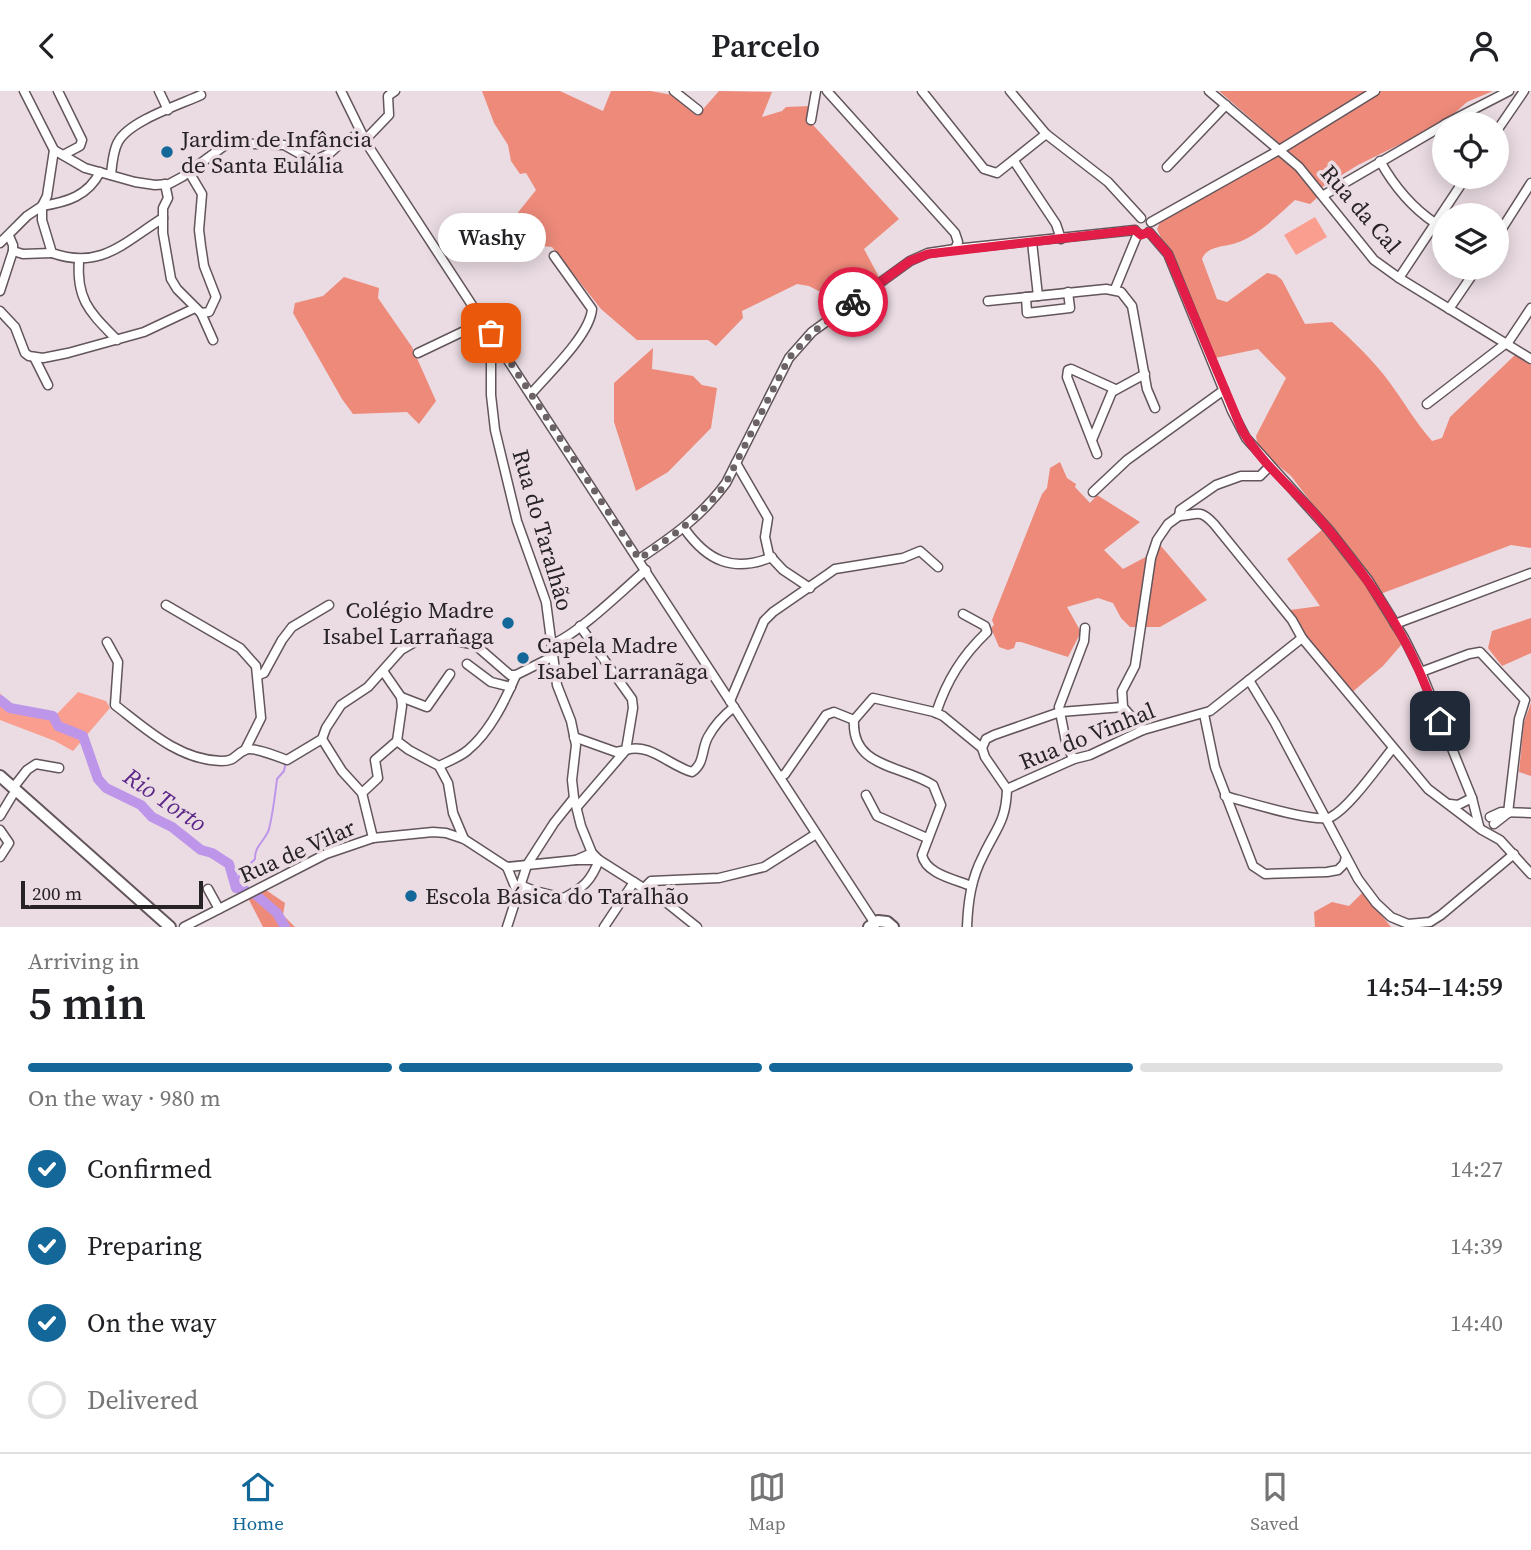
<!DOCTYPE html>
<meta charset="utf-8">
<style>
:root{--surface:#fff;--page:#f2f2f2;--text:#202124;--muted:#757577;--line:#e0e0e0;--accent:#146899}
body{margin:0;font-family:"Source Serif 4",serif;background:var(--page);color:var(--text);height:100vh;display:flex;flex-direction:column;font-size:26px;white-space:nowrap}
*{box-sizing:border-box;margin:0}
p{font-size:23px;color:var(--muted)}
.icon{flex:none;width:38px;height:38px;fill:none;stroke:currentColor;stroke-width:2;stroke-linecap:round;stroke-linejoin:round}
.map{position:relative;height:836px;overflow:hidden}
.side{display:flex;flex-direction:column;background:var(--surface);flex:1}
.side>*{flex:none}
.controls{position:absolute;left:1432px;top:21px;display:grid;gap:14px}
.controls a{display:grid;place-items:center;width:77px;height:77px;border-radius:50%;background:var(--surface);box-shadow:0 4px 18px #0003;font-size:35px}
.scale{position:absolute;left:21px;bottom:18px;width:182px;box-sizing:border-box;padding-left:7px;border:4px solid #272224;border-top:0;font-size:19px;line-height:24px;white-space:nowrap;color:#272224;-webkit-text-stroke:5px #ebdce3;paint-order:stroke}
.pin{position:absolute;display:grid;place-items:center;width:60px;height:60px;color:#fff;margin:-30px;border-radius:14px;box-shadow:0 4px 10px #0006}
.courier{position:absolute;display:grid;place-items:center;width:70px;height:70px;margin:-35px;border:5px solid #e11d48;border-radius:50%;background:#fff;color:#222;box-shadow:0 2px 9px #0007}
.bubble{position:absolute;height:49px;border-radius:24px;background:var(--surface);box-shadow:0 4px 18px #0003;font-size:23px;font-weight:600;line-height:49px;text-align:center}
.headline em{font-style:normal;font-weight:600}
.headline div{display:flex;flex-direction:column-reverse}
.headline{display:flex;align-items:center;justify-content:space-between;height:119px;padding:0 28px}
h1{font-size:46px;font-weight:600;line-height:52px}
.bar{display:grid;grid-template-columns:repeat(4,1fr);gap:10px 7px;align-content:center;height:84px;padding:0 28px}
.bar i{height:9px;border-radius:5px;background:var(--line)}
.bar .active{background:var(--accent)}
.bar p{grid-column:span 4}
ol{padding:0 28px;list-style:none}
li{display:flex;align-items:center;gap:21px;height:77px}
li p{margin-inline-start:auto}
li .icon{padding:7px;border-radius:50%;background:var(--accent);color:#fff;stroke-width:4}
li:last-child{color:var(--muted)}
li i{width:38px;height:38px;border:4px solid var(--line);border-radius:50%}
header{display:flex;justify-content:space-between;align-items:center;height:91px;padding:0 28px;background:var(--surface);font-size:32px;font-weight:600}
.menu{display:flex;justify-content:space-around;align-items:center;height:98px;border-top:2px solid var(--line);background:var(--surface);font-size:19px;color:var(--muted)}
.menu a{display:grid;justify-items:center;gap:4px}
.menu .active{color:var(--accent)}
.map>svg:first-child{display:block}
.green{fill:#fa9e8f}
.forest{fill:#ed8a7a}
.lines{fill:none;stroke-linecap:round;stroke-linejoin:round}
.stream{stroke:#bd96ea;stroke-width:2}
.river{stroke:#bd96ea;stroke-width:10}
.minor-casing{stroke:#62555b;stroke-width:11}
.major-casing{stroke:#62555b;stroke-width:14}
.minor{stroke:#fff;stroke-width:8}
.major{stroke:#fff;stroke-width:10}
.done{stroke:#6c6367;stroke-width:7;stroke-dasharray:0 12.6}
.route{stroke:#e11d48;stroke-width:9}
.poi-dot{fill:#146899;stroke:#ebdce3;stroke-width:2.5}
.labels{text-anchor:middle;stroke-width:7;stroke-linejoin:round;paint-order:stroke}
.poi-label{font-size:23px;fill:#272224;stroke:#ebdce3;text-anchor:start}
.street-label{font-size:23px;fill:#272224;stroke:#ebdce3}
.water-label{font-size:24px;font-style:italic;fill:#5a2687;stroke:#ebdce3}
</style>
<header><svg class="icon" aria-label="back" viewBox="0 0 24 24"><path d="M15 5l-7 7 7 7"/></svg>Parcelo<svg class="icon" aria-label="person" viewBox="0 0 24 24"><circle cx="12" cy="8" r="4"/><path d="M4 21q1-7 8-7t8 7"/></svg></header>
<div class="map">
<svg width="1531" height="836" viewBox="0 0 1531 836">
<rect width="100%" height="100%" fill="#ebdce3"/>
<g class="green">
<path d="M1315,126L1327,146L1296,164L1284,144Z"/>
<path d="M78,601L106,610L110,617L73,660L55,650L0,629V602C9,618 40,620 56,624Z"/>
</g>
<g class="forest">
<path d="M482,0H560L603,20L611,0H651L672,4L697,25L719,0L772,1L762,26L782,20L786,16L810,15L809,28L814,35L899,128L864,158L879,186L850,207L840,209L832,207L809,195L797,193L742,220L743,227L716,255L708,249H637L601,218L552,156L534,154L516,124L536,99L526,82L520,83L511,70L508,54L494,32Z"/>
<path d="M1219,0H1493L1467,11L1445,31L1358,74L1314,101L1318,106L1310,113L1295,109C1277,125 1259,144 1236,152C1224,156 1207,155 1202,168L1217,208L1227,211L1267,182L1276,184L1282,189L1305,233L1332,231C1352,249 1374,270 1390,292C1404,311 1416,332 1432,350L1442,347L1450,326L1515,264L1531,274V457L1511,454L1375,505L1402,553L1383,575L1350,603L1313,555L1290,519L1320,515L1287,468L1323,438L1324,428L1291,385L1258,358L1256,345L1286,287L1258,258L1215,267L1157,138L1161,129L1281,54Z"/>
<path d="M344,186L379,197L378,207L412,256L436,310L419,333L407,321L353,323L342,308L293,222L295,212L323,205Z"/>
<path d="M653,257L652,278L693,285L702,294L717,297L711,337L668,381L636,400L614,331V292Z"/>
<path d="M1060,371L1067,387L1076,393L1075,396L1090,412L1097,404L1140,431L1104,459L1123,478L1157,460L1161,455L1207,509L1160,536H1130L1121,527L1113,512L1098,507L1067,516L1081,541L1068,566L1021,551H1016L1014,557L1008,559L999,556L991,537L994,534L992,529L1042,403L1047,397L1050,377Z"/>
<path d="M1531,527V562L1502,575L1488,557L1492,540Z"/>
<path d="M1531,612V685L1519,681L1524,631Z"/>
<path d="M260,795L285,812L283,824L295,836H263L248,807Z"/>
<path d="M1363,801L1391,836H1315L1314,821L1332,811L1349,815Z"/>
</g>
<g class="lines">
<path class="stream" d="M240,799C233,783 246,778 255,768C254,755 266,749 269,738C273,722 275,705 277,688L284,680L285,675"/>
<g class="river">
<path d="M0,609L10,617L53,625L58,635L83,645L98,688L106,697L141,714L152,726L172,736L201,759L212,762L229,773L236,797L245,799"/>
<path d="M256,804L277,822L285,836"/>
</g>
<defs>
<g id="minor">
<path d="M24,0L54,59L85,77L135,91L155,94L169,93L182,86L228,52L284,54L309,68L316,69L330,62L341,52L361,42"/>
<path d="M58,0L82,49L80,55L63,64"/>
<path d="M159,0L168,19"/>
<path d="M341,0L367,53L874,831"/>
<path d="M674,0L698,19"/>
<path d="M827,0L955,142L958,151L955,158"/>
<path d="M922,0L984,78L997,82L1046,43"/>
<path d="M1010,0L1046,43L1108,91L1141,127"/>
<path d="M1209,0L1299,76L1374,169L1399,187L1531,268"/>
<path d="M811,29L816,0"/>
<path d="M1445,33L1509,0"/>
<path d="M1496,41L1524,0"/>
<path d="M365,49L389,24L388,5L395,0"/>
<path d="M1014,70L1056,133L1061,148"/>
<path d="M1380,70C1394,95 1411,116 1435,132"/>
<path d="M1167,76L1226,14"/>
<path d="M100,81C88,105 67,111 42,115V129L52,162C101,179 123,152 163,127"/>
<path d="M189,81L202,103L199,139L201,155L204,175L216,206L209,221L201,222"/>
<path d="M111,84C112,73 113,60 118,51C129,30 179,14 201,4"/>
<path d="M165,93L168,107L163,117V142L171,188L177,198L201,222L213,249"/>
<path d="M1324,104L1444,34"/>
<path d="M1151,131L1281,58L1375,0"/>
<path d="M1149,141L1168,163L1232,320L1246,347L1329,439L1368,489L1404,547L1421,581L1472,707L1479,735"/>
<path d="M1496,147L1531,92"/>
<path d="M1032,151L1038,205"/>
<path d="M0,152L27,125L42,115L47,105L54,59"/>
<path d="M13,160L23,163L52,162"/>
<path d="M79,169C76,210 91,222 117,249"/>
<path d="M1399,187L1466,86"/>
<path d="M1115,198L1138,142"/>
<path d="M0,200L13,160V154L9,145"/>
<path d="M1026,206L1027,222L1070,217L1068,201"/>
<path d="M988,210L1106,198L1121,201L1132,215L1147,298L1155,317"/>
<path d="M1449,218L1477,177"/>
<path d="M0,220L15,236L25,262L29,265L43,267L68,262L144,241L195,217"/>
<path d="M491,245V304L495,339L517,430L546,511L557,594L571,630L576,654L572,689L574,707L581,735L592,762L599,769L667,812L697,836"/>
<path d="M418,262L483,231"/>
<path d="M34,266L48,294"/>
<path d="M531,303C548,283 590,244 592,218L554,165"/>
<path d="M1427,313L1509,250L1531,217"/>
<path d="M1092,349L1112,301L1145,283"/>
<path d="M1097,363L1067,286L1068,279L1071,278L1115,298"/>
<path d="M736,372L768,427L765,446L769,464L783,479L810,497"/>
<path d="M1270,375L1260,385H1241L1216,394L1180,419L1179,425C1198,424 1199,417 1214,433L1292,529L1302,547L1428,698L1482,739L1500,749L1531,783"/>
<path d="M1093,401L1127,369L1224,299"/>
<path d="M684,437C707,470 733,482 772,466"/>
<path d="M639,468C672,446 702,425 726,392L789,267L812,241L910,170L928,162L955,158L1135,139"/>
<path d="M166,514L240,557L256,575L261,627L245,659"/>
<path d="M1395,533L1531,482"/>
<path d="M107,551L118,571L115,614C146,638 179,669 221,670C236,670 234,664 245,659C252,655 279,666 287,669L322,648L326,637L341,614L368,596L401,559L420,548L451,549L471,553L480,558L510,584H516L552,566"/>
<path d="M552,553C576,545 624,498 646,479"/>
<path d="M467,573L491,591L511,596"/>
<path d="M383,580L401,606L402,615L397,650L409,659L439,675L448,692L453,722L464,748"/>
<path d="M1421,581L1469,563L1480,561L1525,609L1519,628L1508,722"/>
<path d="M259,584L264,582L282,549L292,536L329,514"/>
<path d="M1249,589L1275,632L1358,788L1376,812L1391,826L1408,833L1430,831L1441,824L1514,763"/>
<path d="M401,606L427,616L450,583"/>
<path d="M730,610L764,530L773,521L828,483L835,478L903,467L920,460L938,476"/>
<path d="M936,622C947,589 962,565 987,541L985,535L963,523"/>
<path d="M1204,623L1215,676L1253,775L1265,783L1327,781L1338,779L1344,773L1346,766"/>
<path d="M854,629C851,677 902,674 933,694L941,714L922,764C926,783 954,788 971,795"/>
<path d="M854,629L873,607L934,621L943,625L982,657L985,666L1007,698"/>
<path d="M1143,639L1123,616L1122,600L1135,575L1151,467L1157,449L1168,433L1179,425"/>
<path d="M574,646L616,661L626,659L633,617L632,608L580,535"/>
<path d="M322,648L342,680L362,702L373,747"/>
<path d="M982,657L986,648L994,644L1060,621L1123,616"/>
<path d="M1074,668L1067,656L1059,616L1084,550L1085,537"/>
<path d="M439,675C449,670 460,666 468,659C490,641 505,610 516,584"/>
<path d="M780,686L785,683L826,624L834,621L854,629"/>
<path d="M13,697L27,679L36,673L59,677"/>
<path d="M362,702L378,687L375,669L397,650"/>
<path d="M866,704L877,725L927,747"/>
<path d="M1225,705C1244,710 1317,733 1331,726C1350,716 1378,675 1393,657"/>
<path d="M1450,713L1458,714L1472,707"/>
<path d="M577,716L626,659C649,651 670,675 692,681C705,672 701,659 708,646C714,635 724,624 734,616"/>
<path d="M0,725L12,705"/>
<path d="M1490,726L1501,721L1531,722"/>
<path d="M1494,733L1508,722"/>
<path d="M0,739L9,752L0,766"/>
<path d="M507,776L576,769"/>
<path d="M507,776L518,803"/>
<path d="M644,797L651,790L719,787L764,776L816,743"/>
<path d="M208,798L219,818"/>
<path d="M535,800L564,807C584,796 591,790 599,769H576L592,762"/>
<path d="M518,803L535,800L520,794"/>
<path d="M184,836L326,763L373,747L433,741L446,742L464,748L507,776"/>
<path d="M507,836L527,774L554,732L574,707"/>
<path d="M604,836L634,791"/>
<path d="M967,836C968,811 971,788 983,765C996,737 1006,731 1007,698L1074,668L1090,664L1143,639L1210,620L1302,547"/>
</g>
<g id="major">
<path d="M0,685L170,836"/>
<path d="M869,836L878,830L887,831L893,836"/>
</g>
</defs>
<use href="#minor" class="minor-casing"/>
<use href="#major" class="major-casing"/>
<use href="#minor" class="minor"/>
<use href="#major" class="major"/>
</g>
<g class="lines">
<path class="done" d="M491,242L639,468C672,445 702,425 726,392L789,267L813,241L853,211"/>
<path class="route" d="M853,211L910,170L928,163L1135,139L1141,144L1149,141L1168,163L1242,339C1263,375 1297,401 1323,432C1353,468 1381,506 1403,547C1418,573 1428,602 1440,630"/>
</g>
<g class="poi-dot">
<circle cx="167" cy="61" r="7"/>
<circle cx="508" cy="532" r="7"/>
<circle cx="523" cy="567" r="7"/>
<circle cx="411" cy="805" r="7"/>
</g>
<g class="labels">
<g class="poi-label">
<text x="181" y="56">Jardim de Infância<tspan x="181" dy="26">de Santa Eulália</tspan></text>
<text x="494" y="527" text-anchor="end">Colégio Madre<tspan x="494" dy="26">Isabel Larrañaga</tspan></text>
<text x="537" y="562">Capela Madre<tspan x="537" dy="26">Isabel Larranãga</tspan></text>
<text x="425" y="813">Escola Básica do Taralhão</text>
</g>
<g class="street-label">
<text transform="translate(1361 118) rotate(49)" y="8">Rua da Cal</text>
<text transform="translate(543 439) rotate(74)" y="8">Rua do Taralhão</text>
<text transform="translate(1087 645) rotate(-22)" y="8">Rua do Vinhal</text>
<text transform="translate(297 760) rotate(-24)" y="8">Rua de Vilar</text>
</g>
<g class="water-label">
<text transform="translate(165 709) rotate(34)" y="8">Rio Torto</text>
</g>
</g>
</svg>
<div class="controls">
<a><svg class="icon" aria-label="locate" viewBox="0 0 24 24"><circle cx="12" cy="12" r="6"/><path d="M12 2v4M12 18v4M2 12h4M18 12h4"/></svg></a>
<a><svg class="icon" aria-label="layers" viewBox="0 0 24 24"><path d="M12 4l9 5-9 5-9-5zM3 14l9 5 9-5"/></svg></a>
</div>
<div class="scale">200 m</div>
<div class="pin" style="left:491px;top:242px;background:#ea580c"><svg class="icon" aria-label="bag" viewBox="0 0 24 24"><path d="M5 8h14l-1 12H6zM9 8a3 3 0 0 1 6 0"/></svg></div>
<div class="pin" style="left:1440px;top:630px;background:#1f2937"><svg class="icon" aria-label="home" viewBox="0 0 24 24"><path d="M3 11l9-7 9 7M6 9v11h12V9"/></svg></div>
<div class="courier" style="left:853px;top:211px"><svg class="icon" aria-label="bike" viewBox="0 0 24 24"><circle cx="6" cy="16" r="4"/><circle cx="18" cy="16" r="4"/><path d="M6 16l4-8h5l3 8M10 8l3 8H6M13 5h3"/></svg></div>
<div class="bubble" style="left:438px;top:122px;width:108px">Washy</div>
</div>
<section class="side">
<div class="headline"><div><h1>5 min</h1><p>Arriving in</p></div><em>14:54–14:59</em></div>
<div class="bar"><i class="active"></i><i class="active"></i><i class="active"></i><i></i><p>On the way · 980 m</p></div>
<ol>
<li><svg class="icon" aria-label="check" viewBox="0 0 24 24"><path d="M5 12l5 5 9-10"/></svg>Confirmed<p>14:27</p></li>
<li><svg class="icon" aria-label="check" viewBox="0 0 24 24"><path d="M5 12l5 5 9-10"/></svg>Preparing<p>14:39</p></li>
<li><svg class="icon" aria-label="check" viewBox="0 0 24 24"><path d="M5 12l5 5 9-10"/></svg>On the way<p>14:40</p></li>
<li><i></i>Delivered</li>
</ol>
</section>
<nav class="menu">
<a class="active"><svg class="icon" aria-label="home" viewBox="0 0 24 24"><path d="M3 11l9-7 9 7M6 9v11h12V9"/></svg>Home</a>
<a><svg class="icon" aria-label="map" viewBox="0 0 24 24"><path d="M3 6l6-2 6 2 6-2v14l-6 2-6-2-6 2zM9 4v14M15 6v14"/></svg>Map</a>
<a><svg class="icon" aria-label="saved" viewBox="0 0 24 24"><path d="M7 4h10v16l-5-4-5 4z"/></svg>Saved</a>
</nav>
